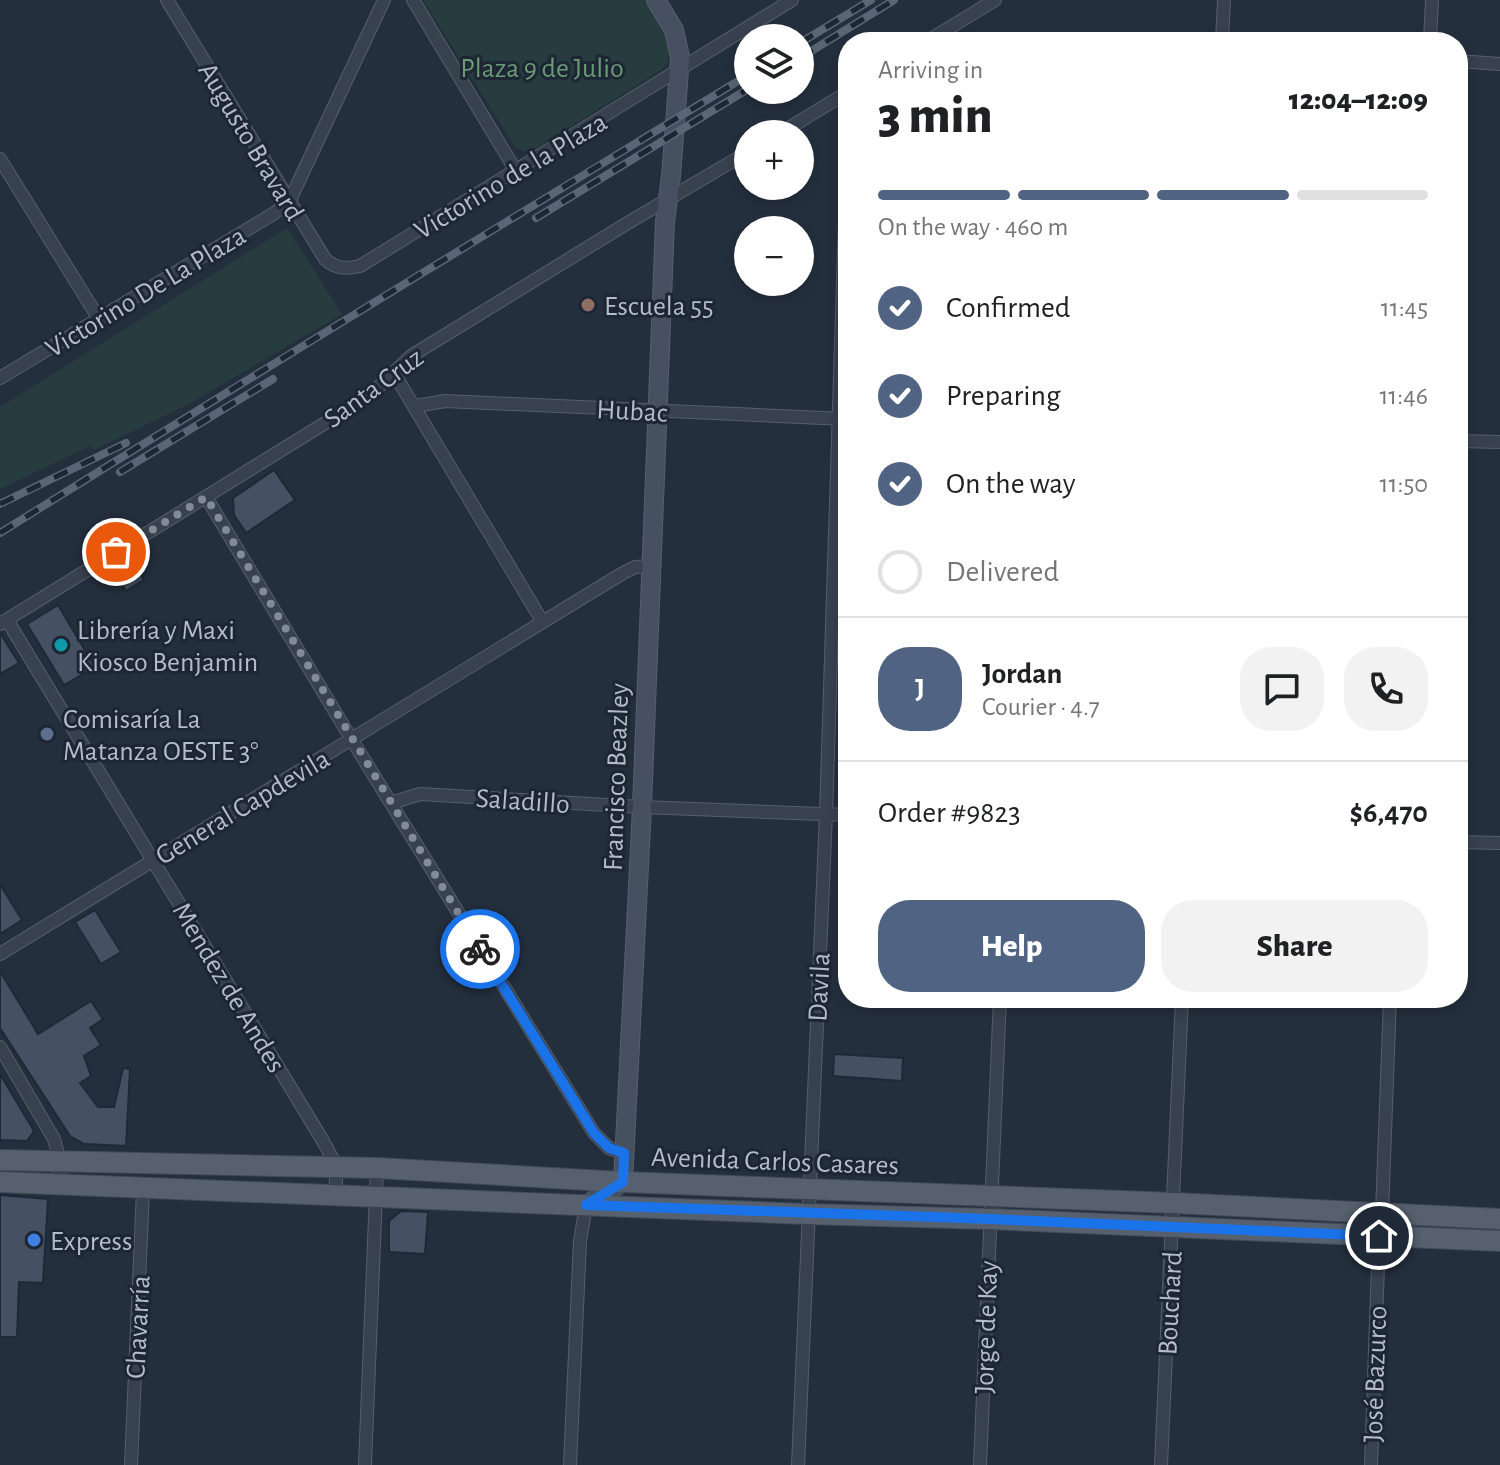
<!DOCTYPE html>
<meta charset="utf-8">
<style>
:root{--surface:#fff;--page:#f2f2f2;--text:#202124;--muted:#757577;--line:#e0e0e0;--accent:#506383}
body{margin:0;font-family:"Alegreya Sans",sans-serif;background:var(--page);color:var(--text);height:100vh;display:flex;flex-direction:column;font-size:30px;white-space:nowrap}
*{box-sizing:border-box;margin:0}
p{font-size:26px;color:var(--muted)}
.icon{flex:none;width:44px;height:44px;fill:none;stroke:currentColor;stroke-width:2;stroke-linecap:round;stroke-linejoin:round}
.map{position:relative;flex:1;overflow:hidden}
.details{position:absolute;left:838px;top:32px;width:630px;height:976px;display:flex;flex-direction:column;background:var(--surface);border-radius:32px;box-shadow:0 4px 12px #0003}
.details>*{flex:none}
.buttons{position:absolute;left:734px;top:24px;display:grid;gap:16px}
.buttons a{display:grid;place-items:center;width:80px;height:80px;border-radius:50%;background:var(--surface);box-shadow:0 4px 12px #0003;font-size:40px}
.pin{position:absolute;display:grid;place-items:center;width:68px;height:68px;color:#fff;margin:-34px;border:4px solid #fff;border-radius:50%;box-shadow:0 2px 8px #0007}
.courier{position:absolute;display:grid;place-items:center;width:80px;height:80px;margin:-40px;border:6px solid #1a73e8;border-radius:50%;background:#fff;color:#222;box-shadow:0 2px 10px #0007}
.head em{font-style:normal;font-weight:800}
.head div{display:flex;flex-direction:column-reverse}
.head{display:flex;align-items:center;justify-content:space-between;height:136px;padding:0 40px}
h1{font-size:52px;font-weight:800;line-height:60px}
.bar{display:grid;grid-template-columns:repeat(4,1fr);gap:12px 8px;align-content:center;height:96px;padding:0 40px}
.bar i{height:10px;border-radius:6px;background:var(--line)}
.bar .active{background:var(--accent)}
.bar p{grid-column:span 4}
.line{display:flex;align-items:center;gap:20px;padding:0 40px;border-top:2px solid var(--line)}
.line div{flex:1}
.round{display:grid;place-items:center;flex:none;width:84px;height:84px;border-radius:32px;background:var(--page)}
ol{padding:0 40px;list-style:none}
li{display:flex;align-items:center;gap:24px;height:88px}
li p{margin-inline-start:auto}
li .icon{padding:8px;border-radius:50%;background:var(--accent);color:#fff;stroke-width:4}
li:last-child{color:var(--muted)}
li i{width:44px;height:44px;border:4px solid var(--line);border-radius:50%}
.action{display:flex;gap:16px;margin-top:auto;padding:16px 40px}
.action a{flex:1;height:92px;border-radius:32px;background:var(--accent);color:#fff;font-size:32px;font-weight:800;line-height:92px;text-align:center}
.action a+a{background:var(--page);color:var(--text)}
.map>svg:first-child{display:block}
.green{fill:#263c3f}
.building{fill:#455162;stroke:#1f2835;stroke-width:2}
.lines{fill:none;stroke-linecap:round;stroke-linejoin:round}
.street-casing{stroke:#565f6c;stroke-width:14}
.secondary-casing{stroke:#565f6c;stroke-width:20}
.primary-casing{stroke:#414a57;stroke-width:22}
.street{stroke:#38414e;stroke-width:12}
.secondary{stroke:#465061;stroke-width:18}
.primary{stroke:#56606e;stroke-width:20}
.rail-casing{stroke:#5a6575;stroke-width:8}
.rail{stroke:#1d2633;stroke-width:5;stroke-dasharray:15;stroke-linecap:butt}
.done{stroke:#828b98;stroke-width:8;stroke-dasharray:0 14.4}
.route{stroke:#1a73e8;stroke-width:10}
.education-dot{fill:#8d6e63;stroke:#1d2633;stroke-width:3}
.culture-dot{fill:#0f9aa8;stroke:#1d2633;stroke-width:3}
.service-dot{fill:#5c6f8a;stroke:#1d2633;stroke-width:3}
.shop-dot{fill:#3f7fe0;stroke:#1d2633;stroke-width:3}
.labels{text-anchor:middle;stroke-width:6;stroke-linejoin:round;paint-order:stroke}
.park-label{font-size:28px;fill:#6b9a76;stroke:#1d2633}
.street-label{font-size:28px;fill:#b4bcc9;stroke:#1d2633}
.poi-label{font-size:28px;fill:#b4bcc9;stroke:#1d2633;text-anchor:start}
</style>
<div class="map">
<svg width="1500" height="1465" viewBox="0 0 1500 1465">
<rect width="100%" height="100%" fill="#242f3e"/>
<g class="green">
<path d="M423,0H647C659,20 681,45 664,68L536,148L524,151L515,147Z"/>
<path d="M287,228L342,314L191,403L94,450L90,446L0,489V407Z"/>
</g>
<g class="building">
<path d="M274,470L295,500L246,533L234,515L233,498Z"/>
<path d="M130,559L144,580L126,591L113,570Z"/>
<path d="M58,605L95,667L64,685L27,624Z"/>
<path d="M0,633L19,663L0,674Z"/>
<path d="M0,884L22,920L0,934Z"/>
<path d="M95,910L121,952L101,964L75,922Z"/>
<path d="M0,971L38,1034L91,1001L103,1019L90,1028L101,1045L84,1056L91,1076L80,1083L98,1107H114L123,1068L130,1069L126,1146L84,1144L70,1136L0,1028Z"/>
<path d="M834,1054L903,1058L902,1081L833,1076Z"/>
<path d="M0,1074L34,1131L27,1141L0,1140Z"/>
<path d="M0,1195L48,1199L43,1283L19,1282L17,1337H0Z"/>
<path d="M401,1211L428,1212L425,1254L389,1252V1221Z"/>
</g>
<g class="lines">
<defs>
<g id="street">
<path d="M167,0L325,259C336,269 346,269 360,266L792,0"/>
<path d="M413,0L516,171"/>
<path d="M926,42L995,0"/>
<path d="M1222,42L1224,0"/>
<path d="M1430,42L1432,0"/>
<path d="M1458,61L1500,64"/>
<path d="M779,134L848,92"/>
<path d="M0,159L99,319"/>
<path d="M395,375L542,621"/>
<path d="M0,378L273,214L289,202L384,0"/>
<path d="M416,406L445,401L845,419"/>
<path d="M1458,441L1500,442"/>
<path d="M206,497L352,740L594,1133L609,1148L624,1153"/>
<path d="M7,620L323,1141L337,1167L335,1195"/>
<path d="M0,624L369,396L411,356L626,224L748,152"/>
<path d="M391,803L420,794L642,807L848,815"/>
<path d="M1458,842L1500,843"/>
<path d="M0,954L623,573L635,567L651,566"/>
<path d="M0,1047L54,1139L60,1162L58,1185"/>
<path d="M1382,1213L1390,998"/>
<path d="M131,1465L143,1190"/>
<path d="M365,1465L377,1168"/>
<path d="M570,1465L580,1241L586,1205"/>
<path d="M798,1465L826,814L848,126"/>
<path d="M980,1465L1000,998"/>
<path d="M1161,1465L1182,998"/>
<path d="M1371,1465L1379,1236"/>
</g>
<path id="secondary" d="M586,1205L623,1182L642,807L665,222L671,176L680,57L674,30L656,0"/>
<g id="primary">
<path d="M0,1160L377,1168L623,1182L1174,1203L1500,1219"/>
<path d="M0,1182L807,1214L990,1219L1500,1241"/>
</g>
</defs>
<use href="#street" class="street-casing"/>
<use href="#secondary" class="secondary-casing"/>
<use href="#primary" class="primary-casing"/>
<use href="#street" class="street"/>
<use href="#secondary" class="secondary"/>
<use href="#primary" class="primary"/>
<defs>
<g id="rail">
<path d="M800,43L871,0"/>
<path d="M800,58L894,0"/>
<path d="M536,218L748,89"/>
<path d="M120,472L273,379"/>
<path d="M0,504L126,443"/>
<path d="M0,533C248,378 498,227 748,75"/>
</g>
</defs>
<use href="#rail" class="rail-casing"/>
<use href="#rail" class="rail"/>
</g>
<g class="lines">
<path class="done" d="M116,552L206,497L480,949"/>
<path class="route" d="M480,949L594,1133L609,1148L624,1153L623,1182L586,1205L990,1219L1379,1236"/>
</g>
<circle class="education-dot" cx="588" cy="305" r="8"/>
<circle class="culture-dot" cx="61" cy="645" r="8"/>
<circle class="service-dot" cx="47" cy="734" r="8"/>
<circle class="shop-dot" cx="34" cy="1240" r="8"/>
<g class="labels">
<g class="park-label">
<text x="542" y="77">Plaza 9 de Julio</text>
</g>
<g class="street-label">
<text transform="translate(252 141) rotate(59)" y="10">Augusto Bravard</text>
<text transform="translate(510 175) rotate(-31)" y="10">Victorino de la Plaza</text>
<text transform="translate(145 291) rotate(-31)" y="10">Victorino De La Plaza</text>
<text transform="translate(373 387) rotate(-36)" y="10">Santa Cruz</text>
<text transform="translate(632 410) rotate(3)" y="10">Hubac</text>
<text transform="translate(615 777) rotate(-88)" y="10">Francisco Beazley</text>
<text transform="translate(523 800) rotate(4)" y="10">Saladillo</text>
<text transform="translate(242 806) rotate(-31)" y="10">General Capdevila</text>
<text transform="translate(230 987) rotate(59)" y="10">Mendez de Andes</text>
<text transform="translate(818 987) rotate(-87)" y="10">Davila</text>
<text transform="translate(775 1160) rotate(2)" y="10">Avenida Carlos Casares</text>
<text transform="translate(1169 1303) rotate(-87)" y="10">Bouchard</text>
<text transform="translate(137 1327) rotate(-87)" y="10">Chavarría</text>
<text transform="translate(985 1327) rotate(-88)" y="10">Jorge de Kay</text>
<text transform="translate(1374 1374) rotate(-88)" y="10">José Bazurco</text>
</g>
<g class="poi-label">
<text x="604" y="315">Escuela 55</text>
<text x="77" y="639">Librería y Maxi<tspan x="77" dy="32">Kiosco Benjamin</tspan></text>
<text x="63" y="728">Comisaría La<tspan x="63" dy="32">Matanza OESTE 3°</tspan></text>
<text x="50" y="1250">Express</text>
</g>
</g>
</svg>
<div class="buttons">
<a><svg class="icon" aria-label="layers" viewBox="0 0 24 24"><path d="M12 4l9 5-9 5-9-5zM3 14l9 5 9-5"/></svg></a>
<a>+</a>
<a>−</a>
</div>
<div class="pin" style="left:116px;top:552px;background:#ea580c"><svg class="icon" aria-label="bag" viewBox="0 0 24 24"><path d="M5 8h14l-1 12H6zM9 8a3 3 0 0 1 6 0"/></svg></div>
<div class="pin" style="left:1379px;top:1236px;background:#1f2937"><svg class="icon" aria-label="home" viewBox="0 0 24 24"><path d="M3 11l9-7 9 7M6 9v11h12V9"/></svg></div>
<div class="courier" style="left:480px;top:949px"><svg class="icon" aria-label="bike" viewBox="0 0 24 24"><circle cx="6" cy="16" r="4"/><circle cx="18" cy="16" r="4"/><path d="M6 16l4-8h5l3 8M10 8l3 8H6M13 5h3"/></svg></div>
<section class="details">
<div class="head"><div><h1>3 min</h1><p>Arriving in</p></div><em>12:04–12:09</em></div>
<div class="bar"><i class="active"></i><i class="active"></i><i class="active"></i><i></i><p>On the way · 460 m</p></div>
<ol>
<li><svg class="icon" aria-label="check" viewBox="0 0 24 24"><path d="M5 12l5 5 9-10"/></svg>Confirmed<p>11:45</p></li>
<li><svg class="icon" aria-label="check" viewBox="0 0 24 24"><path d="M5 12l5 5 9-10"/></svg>Preparing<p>11:46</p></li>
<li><svg class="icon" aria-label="check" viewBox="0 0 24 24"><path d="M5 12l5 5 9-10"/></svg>On the way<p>11:50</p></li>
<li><i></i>Delivered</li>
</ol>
<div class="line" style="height:144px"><b class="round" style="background:var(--accent);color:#fff">J</b><div><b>Jordan</b><p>Courier · 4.7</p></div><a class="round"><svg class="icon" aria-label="chat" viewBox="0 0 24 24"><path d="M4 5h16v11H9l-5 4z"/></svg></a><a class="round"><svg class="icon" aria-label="phone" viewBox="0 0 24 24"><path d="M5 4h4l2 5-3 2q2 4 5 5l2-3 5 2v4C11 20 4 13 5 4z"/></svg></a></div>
<div class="line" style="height:104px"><div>Order #9823</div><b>$6,470</b></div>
<div class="action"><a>Help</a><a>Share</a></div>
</section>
</div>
